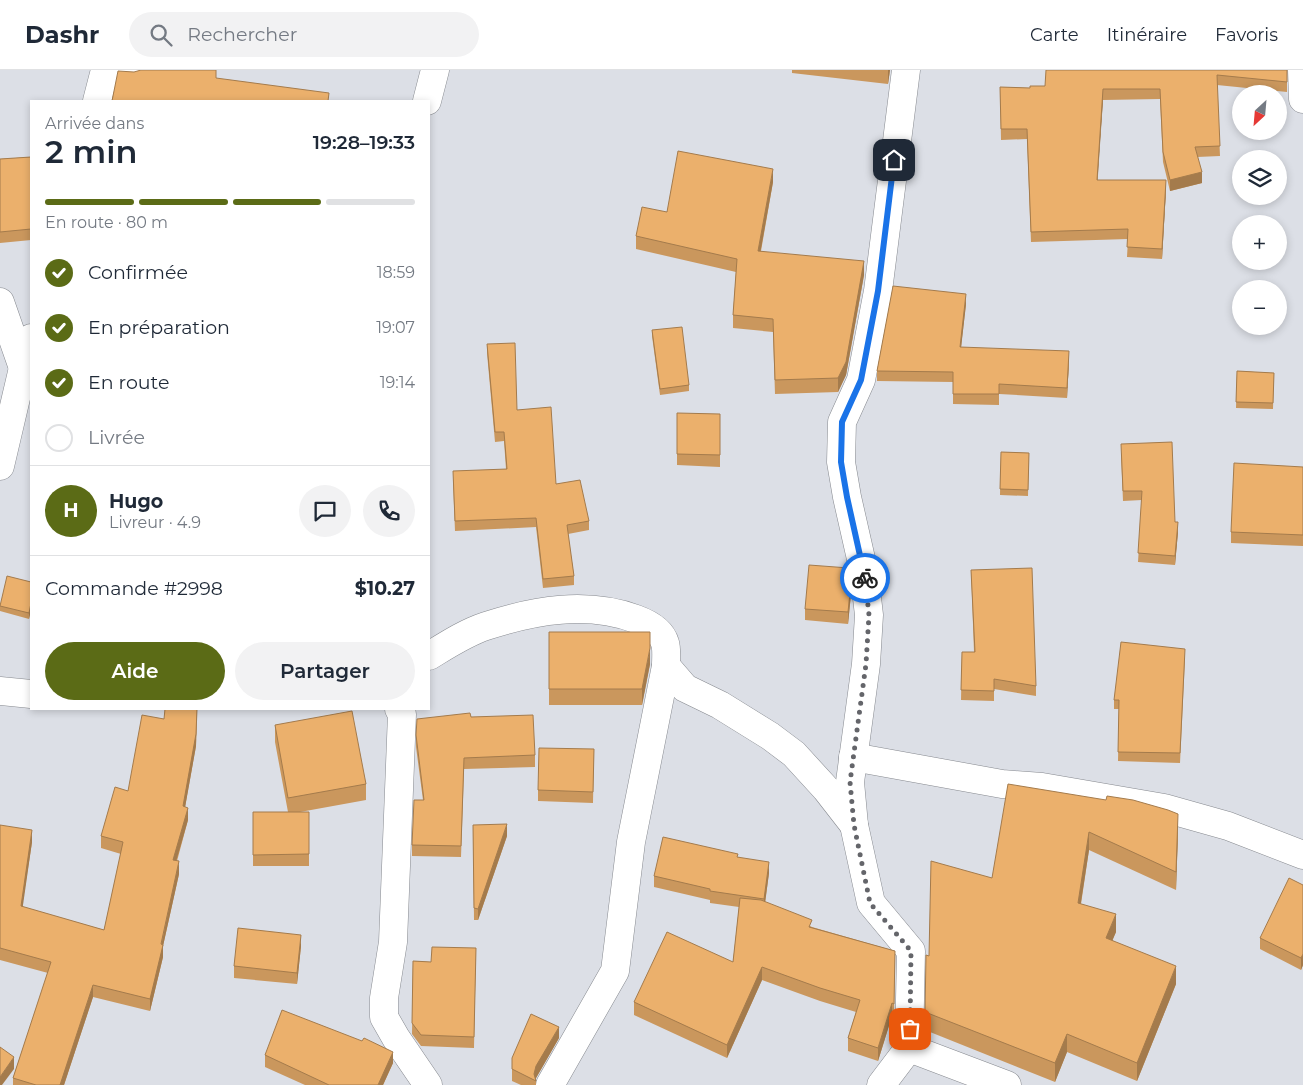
<!DOCTYPE html>
<html lang="fr">
<meta charset="utf-8">
<style>
:root{--surface:#fff;--page:#f2f2f3;--text:#1f2937;--muted:#747a83;--line:#e0e1e3;--accent:#5b6b16}
body{margin:0;font-family:Montserrat,sans-serif;background:var(--page);color:var(--text);height:100vh;display:flex;flex-direction:column;font-size:19px;white-space:nowrap}
*{box-sizing:border-box;margin:0}
p{font-size:16px;color:var(--muted)}
.icon{flex:none;width:28px;height:28px;fill:none;stroke:currentColor;stroke-width:2;stroke-linecap:round;stroke-linejoin:round}
.map{position:relative;flex:1;overflow:hidden}
.details{position:absolute;left:30px;top:30px;width:400px;height:610px;display:flex;flex-direction:column;background:var(--surface);border-radius:0px;box-shadow:0 2px 8px #0003}
.details>*{flex:none}
.needle{width:32px;rotate:206deg}
.tools{position:absolute;left:1232px;top:15px;display:grid;gap:10px}
.tools a{display:grid;place-items:center;width:55px;height:55px;border-radius:50%;background:var(--surface);box-shadow:0 2px 8px #0003;font-size:25px}
.pin{position:absolute;display:grid;place-items:center;width:42px;height:42px;color:#fff;margin:-21px;border-radius:10px;box-shadow:0 2px 8px #0006}
.courier{position:absolute;display:grid;place-items:center;width:50px;height:50px;margin:-25px;border:4px solid #1a73e8;border-radius:50%;background:#fff;color:#222;box-shadow:0 1px 6px #0007}
.summary em{font-style:normal;font-weight:600}
.summary div{display:flex;flex-direction:column-reverse}
.summary{display:flex;align-items:center;justify-content:space-between;height:85px;padding:0 15px}
h1{font-size:32px;font-weight:600;line-height:38px}
.bar{display:grid;grid-template-columns:repeat(4,1fr);gap:8px 5px;align-content:center;height:60px;padding:0 15px}
.bar i{height:6px;border-radius:4px;background:var(--line)}
.bar .selected{background:var(--accent)}
.bar p{grid-column:span 4}
.line{display:flex;align-items:center;gap:12px;padding:0 15px;border-top:1px solid var(--line)}
.line div{flex:1}
.round{display:grid;place-items:center;flex:none;width:52px;height:52px;border-radius:26px;background:var(--page)}
ol{padding:0 15px;list-style:none}
li{display:flex;align-items:center;gap:15px;height:55px}
li p{margin-inline-start:auto}
li .icon{padding:5px;border-radius:50%;background:var(--accent);color:#fff;stroke-width:4}
li:last-child{color:var(--muted)}
li i{width:28px;height:28px;border:2px solid var(--line);border-radius:50%}
.cta{display:flex;gap:10px;margin-top:auto;padding:10px 15px}
.cta a{flex:1;height:58px;border-radius:30px;background:var(--accent);color:#fff;font-size:20px;font-weight:600;line-height:58px;text-align:center}
.cta a+a{background:var(--page);color:var(--text)}
header{display:flex;align-items:center;gap:30px;box-sizing:border-box;height:70px;padding:0 25px;background:var(--surface);border-bottom:1px solid var(--line)}
header strong{font-size:24px}
nav{display:flex;gap:28px;margin-inline-start:auto;font-size:18px}
.search{width:350px;height:45px;background:var(--page);display:flex;align-items:center;gap:12px;box-sizing:border-box;padding:0 18px;border-radius:28px;color:var(--muted);font-size:19px}
.map>svg:first-child{display:block}
.lines{fill:none;stroke-linecap:round;stroke-linejoin:round}
.minor-casing{stroke:#86898f;stroke-width:29}
.minor{stroke:#fff;stroke-width:28}
.wall{fill:#ca975d}
.shaded-wall{fill:#a47b4c}
.building{fill:#ebb06c;stroke:#a47b4c}
.done{stroke:#64656a;stroke-width:5;stroke-dasharray:0 9}
.route{stroke:#1a73e8;stroke-width:6}
</style>
<header>
<strong>Dashr</strong>
<div class="search"><svg class="icon" aria-label="search" viewBox="0 0 24 24"><circle cx="10" cy="10" r="6"/><path d="M15 15l6 6"/></svg>Rechercher</div>
<nav><a>Carte</a><a>Itinéraire</a><a>Favoris</a></nav>
</header>
<div class="map">
<svg width="1303" height="1015" viewBox="0 0 1303 1015">
<rect width="100%" height="100%" fill="#dcdfe6"/>
<g class="lines">
<defs>
<g id="minor">
<path d="M121,0H134"/>
<path d="M1302,0L1303,29"/>
<path d="M97,31L105,0"/>
<path d="M427,31L435,0"/>
<path d="M0,232L23,298"/>
<path d="M0,396L23,298L31,268"/>
<path d="M429,586C447,575 465,563 486,556C535,540 587,531 636,549C647,553 661,560 665,573C667,579 666,589 666,596L631,772L615,901L550,1015"/>
<path d="M666,596L685,618L720,635L770,666L794,684L826,719L854,755"/>
<path d="M0,621L31,624"/>
<path d="M399,639L402,644L393,872L384,928V947L396,968L428,1015"/>
<path d="M853,687L1002,714L1042,717L1164,738L1228,756L1303,785"/>
<path d="M909,978L1007,1015"/>
<path d="M881,1015L909,978L911,881L871,833L854,755L850,712L866,594L869,545L864,502L847,427L841,392L842,352L861,310L878,221L906,0"/>
</g>
</defs>
<use href="#minor" class="minor-casing"/>
<use href="#minor" class="minor"/>
</g>
<g class="wall">
<path d="M792,0H890L888,14L792,3Z"/>
<path d="M1287,0V22L1217,15L1220,86L1197,87L1202,113L1170,121L1163,92L1160,29L1103,30L1097,110L1166,120L1162,189L1127,187L1128,169L1031,172L1027,69L1001,70L1000,17L1030,18L1045,16Z"/>
<path d="M31,87V170L0,173V89Z"/>
<path d="M773,112L761,181L864,205L846,305L838,322L775,324L773,262L733,258V245L736,202L636,179V166L667,142Z"/>
<path d="M966,234L961,277L1069,291L1067,328L999,324V335L953,334V312L877,311V301Z"/>
<path d="M652,260L689,315V321L660,325L652,266Z"/>
<path d="M487,274L517,340L556,414L589,451V460L568,464L574,506V515L543,518L536,457L455,461L453,410L506,399L504,371L495,372L487,283Z"/>
<path d="M1237,301L1274,303L1273,339L1236,338Z"/>
<path d="M720,344V397L677,395V384Z"/>
<path d="M1001,382L1029,383L1028,426L1000,425Z"/>
<path d="M1121,383L1175,452L1178,462L1175,495L1138,492L1142,430L1123,431Z"/>
<path d="M1303,397V476L1231,473V462Z"/>
<path d="M971,500L1036,616V626L994,619V631L961,630L962,582H974Z"/>
<path d="M31,512V539L29,549L0,541V535Z"/>
<path d="M851,524L848,554L805,550V539Z"/>
<path d="M549,562L650,594L642,635H549Z"/>
<path d="M1185,588L1180,693L1118,691L1119,639H1114V630Z"/>
<path d="M197,639L196,676L185,737L188,750L177,791L179,804L163,876V887L150,941L93,927L64,1015H13V1008L48,903L0,890V755L32,772L22,837L104,860L121,784L101,778V766L128,721L164,649Z"/>
<path d="M471,647L535,685V697L464,699L461,787L412,786V775L423,730L416,677V665Z"/>
<path d="M275,655L366,714V730L300,742H309V796H253V742H288L275,672Z"/>
<path d="M594,679L593,733L538,731V720Z"/>
<path d="M1106,730L1178,762L1176,820L1089,780L1081,834L1116,862L1112,870L1176,914L1137,1011L1067,982L1055,1012L925,960V942L929,886L992,808Z"/>
<path d="M473,755L507,766L478,850H474Z"/>
<path d="M738,787L769,803L765,832L812,857L895,881L894,947L892,946L878,991L848,981V968L856,942L820,931L762,910L727,988L634,945V932L733,892L739,837L710,833V830L654,817V806Z"/>
<path d="M1303,815V895L1301,900L1260,879V868Z"/>
<path d="M301,876L297,914L234,908V896Z"/>
<path d="M476,878L474,978L421,976L412,964L413,891L431,892Z"/>
<path d="M559,968L536,1008V1015H521L512,1011V988Z"/>
<path d="M362,971L393,993L383,1015H305L265,997V985Z"/>
</g>
<g class="shaded-wall">
<path d="M888,0H890L888,14Z"/>
<path d="M1103,19V30L1097,120V110Z"/>
<path d="M773,99V112L758,195V181Z"/>
<path d="M1202,102V113L1170,121V110Z"/>
<path d="M1166,110V120L1162,189V179Z"/>
<path d="M864,191V205L846,305L838,322V308Z"/>
<path d="M966,224V234L960,287V277Z"/>
<path d="M1069,281V291L1067,328V318Z"/>
<path d="M1178,452V462L1175,495V486Z"/>
<path d="M851,513V524L848,554V542Z"/>
<path d="M31,533V539L29,549V543Z"/>
<path d="M650,578V594L642,635V619Z"/>
<path d="M197,639L196,676L183,749V736Z"/>
<path d="M188,738V750L173,802V790Z"/>
<path d="M1178,744V762L1176,820V802Z"/>
<path d="M507,754V766L478,850V839Z"/>
<path d="M32,760V772L21,849V836Z"/>
<path d="M1089,762V780L1078,851V833Z"/>
<path d="M179,791V804L163,876V887L150,941V929Z"/>
<path d="M769,792V803L764,841V829Z"/>
<path d="M1116,844V862L1106,886V868Z"/>
<path d="M301,865V876L297,914V903Z"/>
<path d="M1303,884V895L1301,900V888Z"/>
<path d="M1176,896V914L1137,1011V993Z"/>
<path d="M762,897V910L727,988V975Z"/>
<path d="M93,915V927L64,1015H60Z"/>
<path d="M892,933V946L878,991V978Z"/>
<path d="M559,957V968L536,1008V1011L534,1004L536,996Z"/>
<path d="M1067,964V982L1055,1012V993Z"/>
<path d="M393,982V993L383,1015H378Z"/>
<path d="M14,987V999L2,1015H0V1007Z"/>
</g>
<g class="building">
<path d="M141,0H216V8L329,23L328,31H112L118,1L134,2Z"/>
<path d="M1046,0H1287V12L1217,5L1220,76L1195,77L1202,102L1170,110L1163,82L1160,19H1103L1097,110H1166L1162,179L1127,177L1128,159L1031,162L1027,59H1001L1000,17L1030,18V16H1045Z"/>
<path d="M678,81L773,99L758,181L864,191L846,292L838,308L775,310L773,249L733,245L737,189L636,166L642,137L667,142Z"/>
<path d="M31,87V159L0,162V89Z"/>
<path d="M893,216L966,224L960,277L1069,281L1067,318L999,314V324H953V302L877,301Z"/>
<path d="M682,257L689,315L660,319L652,260Z"/>
<path d="M515,273L517,340L551,337L556,414L580,410L589,451L567,455L574,506L543,509L536,448L455,451L453,401L507,399L504,362H495L487,274Z"/>
<path d="M1237,301L1274,303L1273,333L1236,332Z"/>
<path d="M677,343L720,344V385L677,384Z"/>
<path d="M1172,372L1175,452H1178L1175,486L1138,483L1142,421H1123L1121,374Z"/>
<path d="M1001,382L1029,383L1028,420L1000,419Z"/>
<path d="M1234,393L1303,397V465L1231,462Z"/>
<path d="M809,495L849,498L851,513L848,542L805,539Z"/>
<path d="M1032,498L1036,616L994,609V621L961,620L962,582H975L971,500Z"/>
<path d="M7,506L31,512V533L29,543L0,536Z"/>
<path d="M549,562H650V578L642,619H549Z"/>
<path d="M1121,572L1185,579L1180,683L1118,682L1119,630H1114Z"/>
<path d="M165,639H197L196,664L183,736L188,738L173,790L179,791L161,874L163,875L150,929L93,915L60,1015H36L13,1008L51,892L0,878V755L32,760L21,836L104,860L123,772L101,766L115,717L128,721L142,645L164,649Z"/>
<path d="M352,641L366,714L288,728L275,655Z"/>
<path d="M470,643L471,647L533,645L535,685L464,688L461,776L412,775L414,730H424L416,665L417,649Z"/>
<path d="M539,678L594,679L593,722L538,720Z"/>
<path d="M1008,714L1106,730L1107,726L1133,730L1168,740L1178,744L1176,802L1089,762L1078,833L1116,844L1106,868L1176,896L1137,993L1067,964L1055,993L925,942L926,885L929,886L931,791L992,808Z"/>
<path d="M253,742H309V784L253,785Z"/>
<path d="M507,754L478,839L474,838L473,755Z"/>
<path d="M663,767L738,784L737,787L769,792L764,829L710,821V819L654,806Z"/>
<path d="M1289,808L1303,815V884L1301,888L1260,868Z"/>
<path d="M740,828L761,830L812,850L809,857L895,881L894,934L892,933L878,978L848,968L860,930L820,918L762,897L727,975L634,932L667,862L733,892Z"/>
<path d="M238,858L301,865L297,903L234,896Z"/>
<path d="M432,877L476,878L474,967L421,965L412,953L413,891L431,892Z"/>
<path d="M282,940L362,971L364,968L393,982L378,1015H329L265,985Z"/>
<path d="M531,944L559,957L536,996L534,1004L536,1011L512,999V988Z"/>
<path d="M0,977L14,987L0,1007Z"/>
</g>
<g class="lines">
<path class="done" d="M865,508L869,545L866,594L850,712L854,755L870,833L911,881L910,959"/>
<path class="route" d="M865,508L847,427L841,392L842,352L861,310L878,221L894,90"/>
</g>
</svg>
<div class="tools">
<a><svg class="needle" viewBox="-14 -14 28 28"><path d="M0-13l5 13h-10z" fill="#e53935"/><path d="M0 13l5-13h-10z" fill="#747a83"/></svg></a>
<a><svg class="icon" aria-label="layers" viewBox="0 0 24 24"><path d="M12 4l9 5-9 5-9-5zM3 14l9 5 9-5"/></svg></a>
<a>+</a>
<a>−</a>
</div>
<div class="pin" style="left:910px;top:959px;background:#ea580c"><svg class="icon" aria-label="bag" viewBox="0 0 24 24"><path d="M5 8h14l-1 12H6zM9 8a3 3 0 0 1 6 0"/></svg></div>
<div class="pin" style="left:894px;top:90px;background:#1f2937"><svg class="icon" aria-label="home" viewBox="0 0 24 24"><path d="M3 11l9-7 9 7M6 9v11h12V9"/></svg></div>
<div class="courier" style="left:865px;top:508px"><svg class="icon" aria-label="bike" viewBox="0 0 24 24"><circle cx="6" cy="16" r="4"/><circle cx="18" cy="16" r="4"/><path d="M6 16l4-8h5l3 8M10 8l3 8H6M13 5h3"/></svg></div>
<section class="details">
<div class="summary"><div><h1>2 min</h1><p>Arrivée dans</p></div><em>19:28–19:33</em></div>
<div class="bar"><i class="selected"></i><i class="selected"></i><i class="selected"></i><i></i><p>En route · 80 m</p></div>
<ol>
<li><svg class="icon" aria-label="check" viewBox="0 0 24 24"><path d="M5 12l5 5 9-10"/></svg>Confirmée<p>18:59</p></li>
<li><svg class="icon" aria-label="check" viewBox="0 0 24 24"><path d="M5 12l5 5 9-10"/></svg>En préparation<p>19:07</p></li>
<li><svg class="icon" aria-label="check" viewBox="0 0 24 24"><path d="M5 12l5 5 9-10"/></svg>En route<p>19:14</p></li>
<li><i></i>Livrée</li>
</ol>
<div class="line" style="height:90px"><b class="round" style="background:var(--accent);color:#fff">H</b><div><b>Hugo</b><p>Livreur · 4.9</p></div><a class="round"><svg class="icon" aria-label="chat" viewBox="0 0 24 24"><path d="M4 5h16v11H9l-5 4z"/></svg></a><a class="round"><svg class="icon" aria-label="phone" viewBox="0 0 24 24"><path d="M5 4h4l2 5-3 2q2 4 5 5l2-3 5 2v4C11 20 4 13 5 4z"/></svg></a></div>
<div class="line" style="height:65px"><div>Commande #2998</div><b>$10.27</b></div>
<div class="cta"><a>Aide</a><a>Partager</a></div>
</section>
</div>
